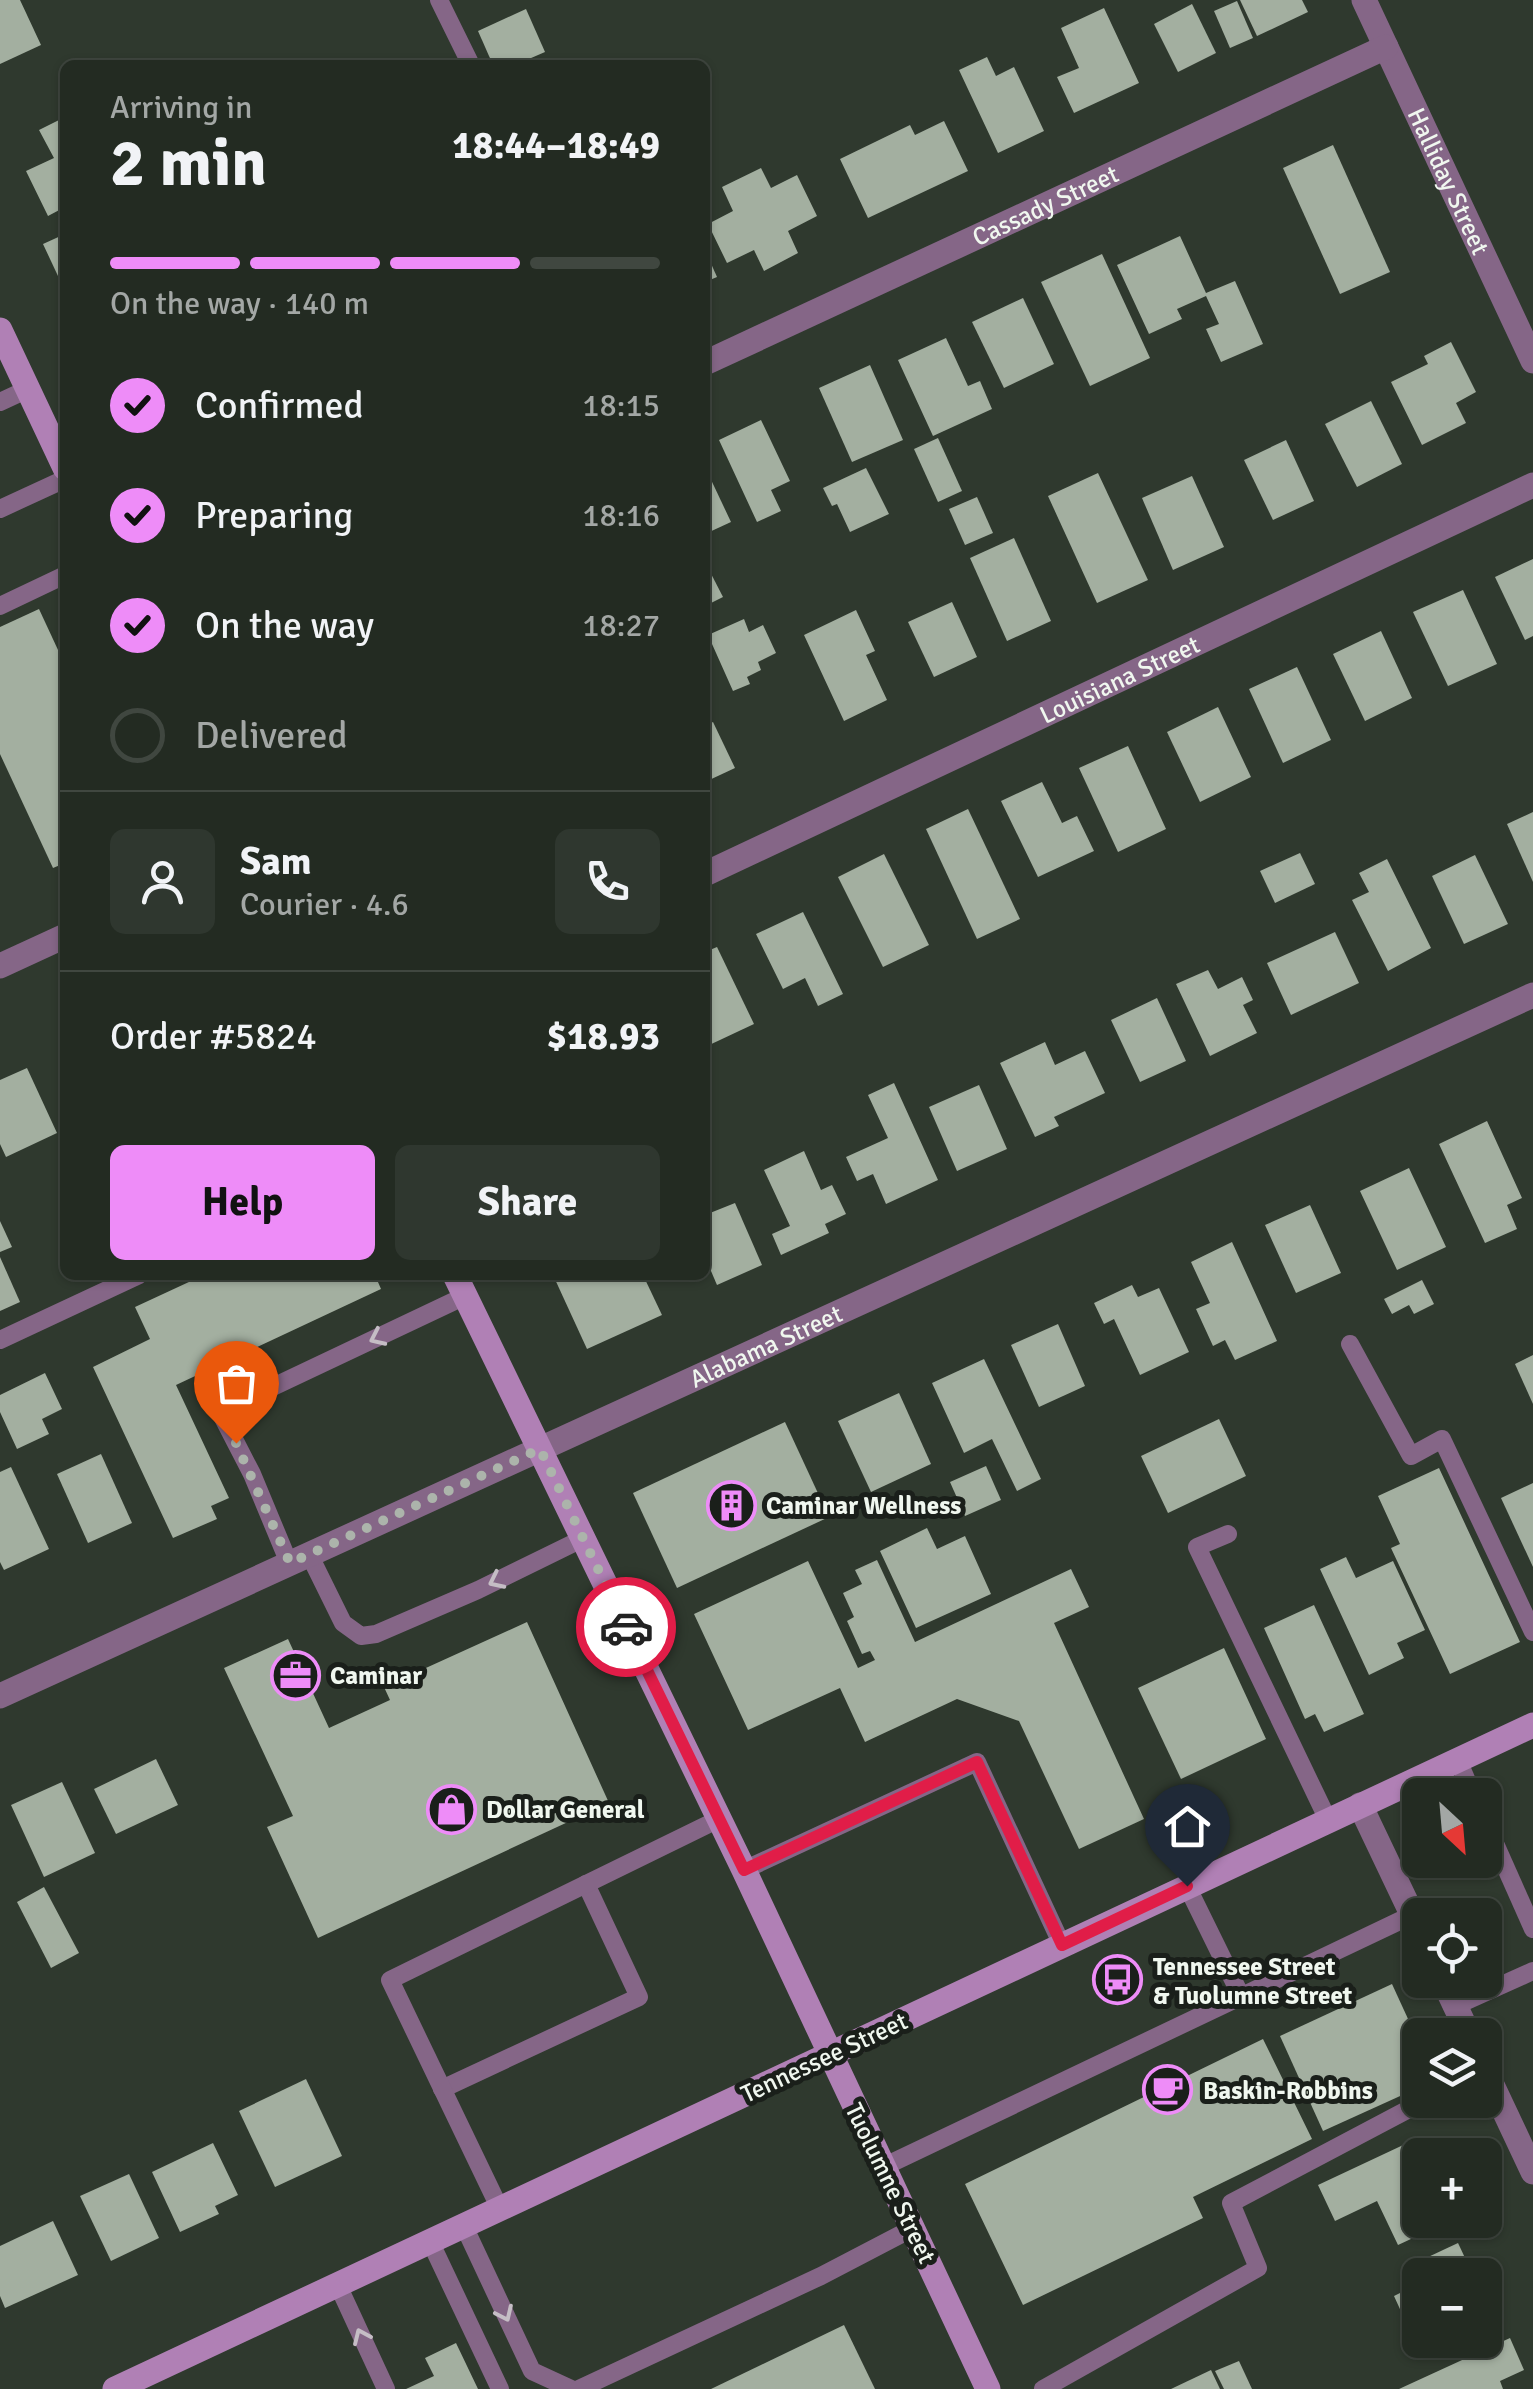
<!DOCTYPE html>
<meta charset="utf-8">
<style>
:root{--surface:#232b22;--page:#2f372f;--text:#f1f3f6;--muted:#a3a7a5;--line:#404740;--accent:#ee8cf8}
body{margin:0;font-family:Signika,sans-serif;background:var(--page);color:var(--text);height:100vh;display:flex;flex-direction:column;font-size:38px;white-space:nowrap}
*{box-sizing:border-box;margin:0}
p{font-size:32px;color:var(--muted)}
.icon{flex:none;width:55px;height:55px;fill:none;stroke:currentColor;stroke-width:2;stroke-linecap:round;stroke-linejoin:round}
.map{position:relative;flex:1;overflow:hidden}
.panel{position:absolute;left:60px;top:60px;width:650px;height:1220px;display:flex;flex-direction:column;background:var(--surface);border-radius:15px;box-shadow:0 2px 8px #0004,0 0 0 2px var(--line)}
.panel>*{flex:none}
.needle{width:65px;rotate:154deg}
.buttons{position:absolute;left:1402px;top:1778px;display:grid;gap:20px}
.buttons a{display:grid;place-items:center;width:100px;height:100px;border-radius:15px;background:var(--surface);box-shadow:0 2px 8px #0004,0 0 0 2px var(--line);font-size:50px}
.pin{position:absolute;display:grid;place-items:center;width:85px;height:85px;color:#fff;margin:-102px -42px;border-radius:50% 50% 50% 0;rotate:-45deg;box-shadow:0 0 10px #0007}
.pin .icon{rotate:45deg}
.courier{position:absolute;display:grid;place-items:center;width:100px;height:100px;margin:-50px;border:8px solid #e11d48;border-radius:50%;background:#fff;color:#222;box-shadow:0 2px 12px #0007}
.summary em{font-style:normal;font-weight:700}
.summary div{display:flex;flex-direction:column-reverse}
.summary{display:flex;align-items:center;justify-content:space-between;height:170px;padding:0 50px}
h1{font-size:65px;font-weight:700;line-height:75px}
.bar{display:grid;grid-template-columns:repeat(4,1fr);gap:15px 10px;align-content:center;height:120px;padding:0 50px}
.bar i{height:12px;border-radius:8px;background:var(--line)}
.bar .active{background:var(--accent)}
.bar p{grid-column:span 4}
.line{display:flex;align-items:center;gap:25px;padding:0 50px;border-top:2px solid var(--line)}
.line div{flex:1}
.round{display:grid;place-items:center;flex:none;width:105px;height:105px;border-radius:15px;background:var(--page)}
ol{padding:0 50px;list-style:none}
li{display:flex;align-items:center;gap:30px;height:110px}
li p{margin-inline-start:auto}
li .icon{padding:10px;border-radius:50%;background:var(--accent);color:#111;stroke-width:4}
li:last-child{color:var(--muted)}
li i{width:55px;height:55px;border:5px solid var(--line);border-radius:50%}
.primary-button{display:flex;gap:20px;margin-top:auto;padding:20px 50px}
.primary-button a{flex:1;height:115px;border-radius:15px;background:var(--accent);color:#111;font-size:40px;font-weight:700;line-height:115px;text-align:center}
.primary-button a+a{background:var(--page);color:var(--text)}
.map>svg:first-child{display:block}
.building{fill:#a3afa0}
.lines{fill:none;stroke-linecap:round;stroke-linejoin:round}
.lane{stroke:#856687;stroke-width:18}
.street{stroke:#856687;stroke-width:25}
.secondary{stroke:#b080b5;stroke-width:25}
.oneway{stroke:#c5bdc5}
.done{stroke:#acb4ab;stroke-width:10;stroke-dasharray:0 18}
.route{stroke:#e11d48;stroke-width:12}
.labels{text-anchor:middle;stroke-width:10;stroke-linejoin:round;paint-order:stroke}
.street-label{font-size:25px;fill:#f0f7ef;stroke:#1a1f1a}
.poi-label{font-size:25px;font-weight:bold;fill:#f0f7ef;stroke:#1a1f1a;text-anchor:start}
</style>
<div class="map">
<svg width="1533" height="2389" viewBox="0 0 1533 2389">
<rect width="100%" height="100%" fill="#2f392e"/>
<g class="building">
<path d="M0,0H20L41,45L0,64Z"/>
<path d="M1240,0H1302L1308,12L1257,36Z"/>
<path d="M1237,1L1253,38L1230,48L1214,11Z"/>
<path d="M1192,4L1216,53L1178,72L1154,24Z"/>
<path d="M1104,8L1139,83L1074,113L1057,77L1079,68L1061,28Z"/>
<path d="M526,9L545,52L515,65H493L478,31Z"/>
<path d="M987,57L996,76L1014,67L1044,131L998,153L959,70Z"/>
<path d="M65,117V207L48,216L26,171L54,158L39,130Z"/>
<path d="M944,121L968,171L868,218L840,159L910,125L915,135Z"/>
<path d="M1333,145L1390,272L1340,294L1283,168Z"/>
<path d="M761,168L771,188L797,175L817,216L788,231L798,253L764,271L754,250L727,263L708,224L733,211L722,187Z"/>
<path d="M65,234V291L43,244Z"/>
<path d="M1180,236L1206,293L1235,281L1263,344L1221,362L1206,329L1219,324L1206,296L1177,309L1182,319L1149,334L1117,265Z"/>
<path d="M705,250L717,277L705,282Z"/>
<path d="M1102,254L1150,358L1090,386L1041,282Z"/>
<path d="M1023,298L1054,364L1004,388L972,322Z"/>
<path d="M946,338L968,386L980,381L992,409L933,436L898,360Z"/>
<path d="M1451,342L1476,392L1456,403L1466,423L1422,445L1391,382L1428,364L1424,356Z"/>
<path d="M870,365L903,440L852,462L819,388Z"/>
<path d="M1371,401L1402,464L1357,487L1325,424Z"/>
<path d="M761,420L790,481L771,490L781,511L757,522L719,440Z"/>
<path d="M938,438L962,491L938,502L914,449Z"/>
<path d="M1286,440L1314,501L1273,520L1244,460Z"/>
<path d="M705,467L731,522L705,534Z"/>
<path d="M866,468L889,514L850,532L837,504L832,506L823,488Z"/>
<path d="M1098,473L1148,580L1097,603L1048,496Z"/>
<path d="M1192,476L1224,547L1173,570L1142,498Z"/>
<path d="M977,497L993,533L965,545L949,509Z"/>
<path d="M1014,538L1051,621L1007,641L970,558Z"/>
<path d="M1533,559V636L1525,640L1495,577Z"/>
<path d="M705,562L723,597L705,606Z"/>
<path d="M1463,590L1497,664L1448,686L1413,612Z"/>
<path d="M952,602L977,657L934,677L908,622Z"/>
<path d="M39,609L65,665V863L53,868L0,754V627Z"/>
<path d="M856,610L875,651L866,655L887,700L844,721L804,635Z"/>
<path d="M744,619L749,632L763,625L776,653L758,662L761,670L747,677L750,684L733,691L708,635Z"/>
<path d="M1381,631L1412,698L1365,721L1333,654Z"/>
<path d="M1297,667L1331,740L1283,763L1249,689Z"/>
<path d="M1218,707L1251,777L1200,802L1167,732Z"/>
<path d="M713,722L735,768L705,782V726Z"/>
<path d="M1128,746L1166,829L1118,852L1079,768Z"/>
<path d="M1042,782L1062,823L1077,816L1094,851L1038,877L1001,801Z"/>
<path d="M968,809L1020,919L977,939L926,829Z"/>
<path d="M1533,812V882L1507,824Z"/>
<path d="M1300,853L1315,884L1275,903L1260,871Z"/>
<path d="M884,854L929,945L883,967L838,877Z"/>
<path d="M1475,855L1508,924L1464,944L1432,876Z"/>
<path d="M1387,859L1431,948L1388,971L1352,900L1369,892L1359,873Z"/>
<path d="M803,912L843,994L818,1006L805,978L783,989L756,934Z"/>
<path d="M1335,932L1359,983L1291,1015L1267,963Z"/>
<path d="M717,947L754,1024L705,1047V952Z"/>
<path d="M1208,970L1218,989L1242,977L1253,1000L1243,1005L1257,1033L1210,1056L1176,984Z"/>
<path d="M1157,998L1186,1061L1140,1082L1111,1020Z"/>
<path d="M1045,1042L1055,1065L1085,1051L1105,1093L1054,1117L1059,1126L1035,1137L1000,1063Z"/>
<path d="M27,1068L57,1133L6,1157L0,1144V1080Z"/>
<path d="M894,1083L938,1180L886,1204L873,1174L857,1181L846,1157L888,1138L868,1095Z"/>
<path d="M979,1085L1007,1149L957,1171L929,1107Z"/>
<path d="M1487,1121L1522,1198L1507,1205L1517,1229L1485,1243L1439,1144Z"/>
<path d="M804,1151L821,1190L832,1185L846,1214L825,1224L829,1233L781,1255L772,1234L790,1226L764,1170Z"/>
<path d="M1409,1168L1446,1247L1397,1270L1360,1191Z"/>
<path d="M735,1203L762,1265L717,1285L705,1257V1215Z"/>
<path d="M1310,1205L1341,1273L1296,1293L1265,1225Z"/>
<path d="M0,1221L12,1247L0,1252Z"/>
<path d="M1232,1242L1277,1341L1235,1360L1225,1340L1213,1346L1196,1309L1210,1303L1191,1262Z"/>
<path d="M0,1257L20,1302L0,1311Z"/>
<path d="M204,1275H375L381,1289L176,1385L229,1498L211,1506L217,1519L173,1538L93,1367L150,1339L135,1307Z"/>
<path d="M553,1275H643L662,1315L587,1349Z"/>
<path d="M1422,1280L1434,1304L1414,1314L1409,1305L1392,1314L1384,1299Z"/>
<path d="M1132,1285L1138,1297L1159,1288L1189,1352L1140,1375L1114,1319L1104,1324L1094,1303Z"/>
<path d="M1058,1324L1085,1386L1039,1407L1011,1345Z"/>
<path d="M1533,1355V1404L1515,1364Z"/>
<path d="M984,1359L1041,1479L1017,1491L992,1439L964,1453L932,1383Z"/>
<path d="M45,1373L62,1409L42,1419L49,1434L17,1449L0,1412V1395Z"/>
<path d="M899,1393L931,1464L871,1492L838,1421Z"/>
<path d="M1219,1419L1246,1476L1168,1513L1141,1456Z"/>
<path d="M785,1422L829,1517L677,1588L633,1493Z"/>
<path d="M101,1454L132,1523L88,1543L57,1474Z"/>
<path d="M986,1466L1001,1500L965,1516L950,1482Z"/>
<path d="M11,1467L49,1549L4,1570L0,1562V1472Z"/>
<path d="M1439,1468L1520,1642L1450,1674L1391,1548L1400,1544L1378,1496Z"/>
<path d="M1533,1483V1567L1501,1498Z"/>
<path d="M927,1528L937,1549L965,1536L991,1594L916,1628L880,1551Z"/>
<path d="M1346,1557L1356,1578L1393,1561L1425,1630L1397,1643L1404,1658L1369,1675L1320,1569Z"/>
<path d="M877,1560L915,1642L1071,1569L1089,1607L1054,1623L1144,1819L1079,1849L1019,1721L957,1699L865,1742L840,1688L748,1730L694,1614L808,1561L858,1668L875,1660L870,1651L862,1654L847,1621L854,1617L843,1593L862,1584L855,1570Z"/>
<path d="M1314,1605L1364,1714L1324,1732L1315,1714L1305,1719L1264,1628Z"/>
<path d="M527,1622L609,1803L318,1938L267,1827L293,1816L224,1668L288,1639L329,1728L390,1700L384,1687Z"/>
<path d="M1224,1648L1266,1739L1181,1779L1138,1688Z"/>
<path d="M156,1759L178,1805L116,1834L94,1789Z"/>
<path d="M62,1782L95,1853L44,1877L11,1805Z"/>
<path d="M44,1887L79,1953L51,1968L17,1902Z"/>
<path d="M1392,1984L1420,2045V2087L1323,2131L1280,2036Z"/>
<path d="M1263,2039L1312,2139L1193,2197L1203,2218L1023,2305L965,2184Z"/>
<path d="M306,2079L342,2156L275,2187L239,2111Z"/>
<path d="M1416,2139L1423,2155H1420V2220H1452L1398,2245L1377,2201L1335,2221L1318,2185Z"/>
<path d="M213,2143L238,2195L215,2206L219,2214L180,2232L152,2172Z"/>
<path d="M129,2174L159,2238L111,2261L80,2196Z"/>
<path d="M53,2221L78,2275L5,2308L0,2296V2246Z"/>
<path d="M1458,2243L1473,2275H1434L1426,2258Z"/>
<path d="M1420,2283V2340H1449L1420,2353L1394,2296Z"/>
<path d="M1485,2301L1494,2319L1485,2323Z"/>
<path d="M844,2325L875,2389H711Z"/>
<path d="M1510,2338L1524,2370L1500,2381L1503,2389H1399Z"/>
<path d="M456,2343L478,2389H406L434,2376L425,2358Z"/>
<path d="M1239,2361L1252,2389H1224L1215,2371Z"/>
<path d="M1211,2370L1220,2389H1171Z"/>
</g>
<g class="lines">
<g class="lane">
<path d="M439,0L471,65"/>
<path d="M0,402L28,389"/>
<path d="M0,509L65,479"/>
<path d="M0,606L65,575"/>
<path d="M0,1340L139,1275"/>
<path d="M1350,1344L1411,1456L1442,1439L1533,1632"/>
<path d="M1228,1534L1197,1547L1328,1820"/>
<path d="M309,1554L343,1623L361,1636L376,1634L478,1590L584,1538"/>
<path d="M289,1563L252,1474L220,1412L465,1296"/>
<path d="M1458,1760L1473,1795"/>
<path d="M1485,1821L1533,1929"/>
<path d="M744,1870L977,1762L1062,1945"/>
<path d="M1187,1886L1241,1996"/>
<path d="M1455,2006L1533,1971"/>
<path d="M442,2089L639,1997L586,1884"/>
<path d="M883,2167L1412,1915"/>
<path d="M500,2209L390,1980L719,1819"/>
<path d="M464,2226L532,2371L571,2389"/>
<path d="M430,2241L500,2389"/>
<path d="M337,2283L386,2389"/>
<path d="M579,2389L821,2276L913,2228"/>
<path d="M1043,2389L1258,2268L1231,2203L1426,2100"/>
</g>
<g class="street">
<path id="s1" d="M1364,0L1533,361"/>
<path id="s2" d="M705,363L1386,47"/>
<path id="s3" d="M705,874L1533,485"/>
<path d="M0,966L65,936"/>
<path id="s4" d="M0,1696L1533,995"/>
<path d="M1360,1805L1420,1931"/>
<path d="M1443,1980L1469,2035"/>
<path d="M1485,2070L1533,2172"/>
</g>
<g class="secondary">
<path d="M0,330L65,468"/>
<path d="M455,1275L744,1870L988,2389"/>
<path d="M115,2389L1533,1725"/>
</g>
</g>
<defs><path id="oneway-chevron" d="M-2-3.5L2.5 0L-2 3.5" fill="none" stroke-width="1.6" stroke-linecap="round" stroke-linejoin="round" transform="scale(2.5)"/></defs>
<g class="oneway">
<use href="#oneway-chevron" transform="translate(377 1338) rotate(155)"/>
<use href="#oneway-chevron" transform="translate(496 1581) rotate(154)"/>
<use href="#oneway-chevron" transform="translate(505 2314) rotate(65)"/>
<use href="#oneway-chevron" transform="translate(361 2336) rotate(-114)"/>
</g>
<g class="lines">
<path class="done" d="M236,1443L290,1563L540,1449L626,1627"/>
<path class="route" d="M626,1627L744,1870L977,1762L1062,1945L1187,1886"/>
</g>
<defs>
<symbol id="building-ring" viewBox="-11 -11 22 22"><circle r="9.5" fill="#1a1f1a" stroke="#ee8cf8" stroke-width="1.5"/><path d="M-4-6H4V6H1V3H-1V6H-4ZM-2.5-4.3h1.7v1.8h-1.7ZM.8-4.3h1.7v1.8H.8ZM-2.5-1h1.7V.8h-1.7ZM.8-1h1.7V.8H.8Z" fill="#ee8cf8"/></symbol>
<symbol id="office-ring" viewBox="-11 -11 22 22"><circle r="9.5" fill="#1a1f1a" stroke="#ee8cf8" stroke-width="1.5"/><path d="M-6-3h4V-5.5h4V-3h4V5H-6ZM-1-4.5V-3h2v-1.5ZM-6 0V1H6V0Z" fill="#ee8cf8"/></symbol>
<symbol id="shop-ring" viewBox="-11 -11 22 22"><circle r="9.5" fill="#1a1f1a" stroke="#ee8cf8" stroke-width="1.5"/><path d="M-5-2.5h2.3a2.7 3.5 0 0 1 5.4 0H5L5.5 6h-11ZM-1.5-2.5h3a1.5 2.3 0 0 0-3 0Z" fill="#ee8cf8"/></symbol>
<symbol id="bus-ring" viewBox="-11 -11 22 22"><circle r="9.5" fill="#1a1f1a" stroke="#ee8cf8" stroke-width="1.5"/><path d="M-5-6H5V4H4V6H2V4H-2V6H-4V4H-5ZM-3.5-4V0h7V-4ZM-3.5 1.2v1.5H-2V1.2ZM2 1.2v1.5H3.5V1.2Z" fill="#ee8cf8"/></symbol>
<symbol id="cafe-ring" viewBox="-11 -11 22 22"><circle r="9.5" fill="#1a1f1a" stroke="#ee8cf8" stroke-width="1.5"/><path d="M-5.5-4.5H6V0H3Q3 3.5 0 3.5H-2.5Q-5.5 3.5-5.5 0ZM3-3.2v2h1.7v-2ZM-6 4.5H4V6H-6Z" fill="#ee8cf8"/></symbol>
</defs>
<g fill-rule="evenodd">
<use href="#building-ring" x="704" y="1478" width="55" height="55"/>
<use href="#office-ring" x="268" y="1648" width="55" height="55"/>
<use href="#shop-ring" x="424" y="1782" width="55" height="55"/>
<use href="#bus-ring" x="1090" y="1952" width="55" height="55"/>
<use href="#cafe-ring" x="1140" y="2062" width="55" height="55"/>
</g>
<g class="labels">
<g class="street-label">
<text dy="9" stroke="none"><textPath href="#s1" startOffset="200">Halliday Street</textPath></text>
<text dy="9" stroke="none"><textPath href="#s2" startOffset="375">Cassady Street</textPath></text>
<text dy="9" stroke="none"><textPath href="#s3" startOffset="458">Louisiana Street</textPath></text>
<text dy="9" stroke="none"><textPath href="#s4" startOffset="842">Alabama Street</textPath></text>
<text transform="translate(824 2057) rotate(-25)" y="9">Tennessee Street</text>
<text transform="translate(891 2183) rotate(64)" y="9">Tuolumne Street</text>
</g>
<g class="poi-label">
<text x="766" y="1514">Caminar Wellness</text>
<text x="330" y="1684">Caminar</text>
<text x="486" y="1818">Dollar General</text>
<text x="1153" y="1975">Tennessee Street<tspan x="1153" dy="29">&amp; Tuolumne Street</tspan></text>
<text x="1203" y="2099">Baskin-Robbins</text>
</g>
</g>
</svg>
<div class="buttons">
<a><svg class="needle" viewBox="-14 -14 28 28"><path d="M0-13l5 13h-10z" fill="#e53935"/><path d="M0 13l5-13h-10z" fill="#a3a7a5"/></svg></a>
<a><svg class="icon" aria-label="locate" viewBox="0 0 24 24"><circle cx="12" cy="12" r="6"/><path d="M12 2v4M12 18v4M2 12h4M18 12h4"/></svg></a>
<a><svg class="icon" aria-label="layers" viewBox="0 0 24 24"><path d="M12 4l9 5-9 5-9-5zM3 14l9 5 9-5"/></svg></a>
<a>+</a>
<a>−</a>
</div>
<div class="pin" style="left:236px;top:1443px;background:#ea580c"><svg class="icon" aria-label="bag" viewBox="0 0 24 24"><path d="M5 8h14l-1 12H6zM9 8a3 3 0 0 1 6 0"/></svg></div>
<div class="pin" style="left:1187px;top:1886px;background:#1f2937"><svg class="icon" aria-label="home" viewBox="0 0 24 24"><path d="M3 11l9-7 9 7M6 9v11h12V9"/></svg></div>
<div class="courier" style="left:626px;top:1627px"><svg class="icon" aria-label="car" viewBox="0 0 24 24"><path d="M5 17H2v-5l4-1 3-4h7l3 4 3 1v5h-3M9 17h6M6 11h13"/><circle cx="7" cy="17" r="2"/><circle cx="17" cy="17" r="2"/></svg></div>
<section class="panel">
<div class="summary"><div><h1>2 min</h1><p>Arriving in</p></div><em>18:44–18:49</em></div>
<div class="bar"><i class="active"></i><i class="active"></i><i class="active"></i><i></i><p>On the way · 140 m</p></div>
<ol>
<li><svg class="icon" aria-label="check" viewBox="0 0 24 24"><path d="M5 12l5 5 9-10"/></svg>Confirmed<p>18:15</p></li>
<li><svg class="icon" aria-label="check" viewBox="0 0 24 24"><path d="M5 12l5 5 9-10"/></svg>Preparing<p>18:16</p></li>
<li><svg class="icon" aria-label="check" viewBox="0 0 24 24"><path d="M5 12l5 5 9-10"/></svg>On the way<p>18:27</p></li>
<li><i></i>Delivered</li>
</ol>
<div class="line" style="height:180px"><a class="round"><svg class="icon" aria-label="person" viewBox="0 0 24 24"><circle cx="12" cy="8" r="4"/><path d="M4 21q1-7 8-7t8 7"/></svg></a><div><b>Sam</b><p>Courier · 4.6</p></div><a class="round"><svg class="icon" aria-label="phone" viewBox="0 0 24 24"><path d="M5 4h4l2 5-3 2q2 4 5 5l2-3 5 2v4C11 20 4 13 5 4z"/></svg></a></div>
<div class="line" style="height:130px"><div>Order #5824</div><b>$18.93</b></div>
<div class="primary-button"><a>Help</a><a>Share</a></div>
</section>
</div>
